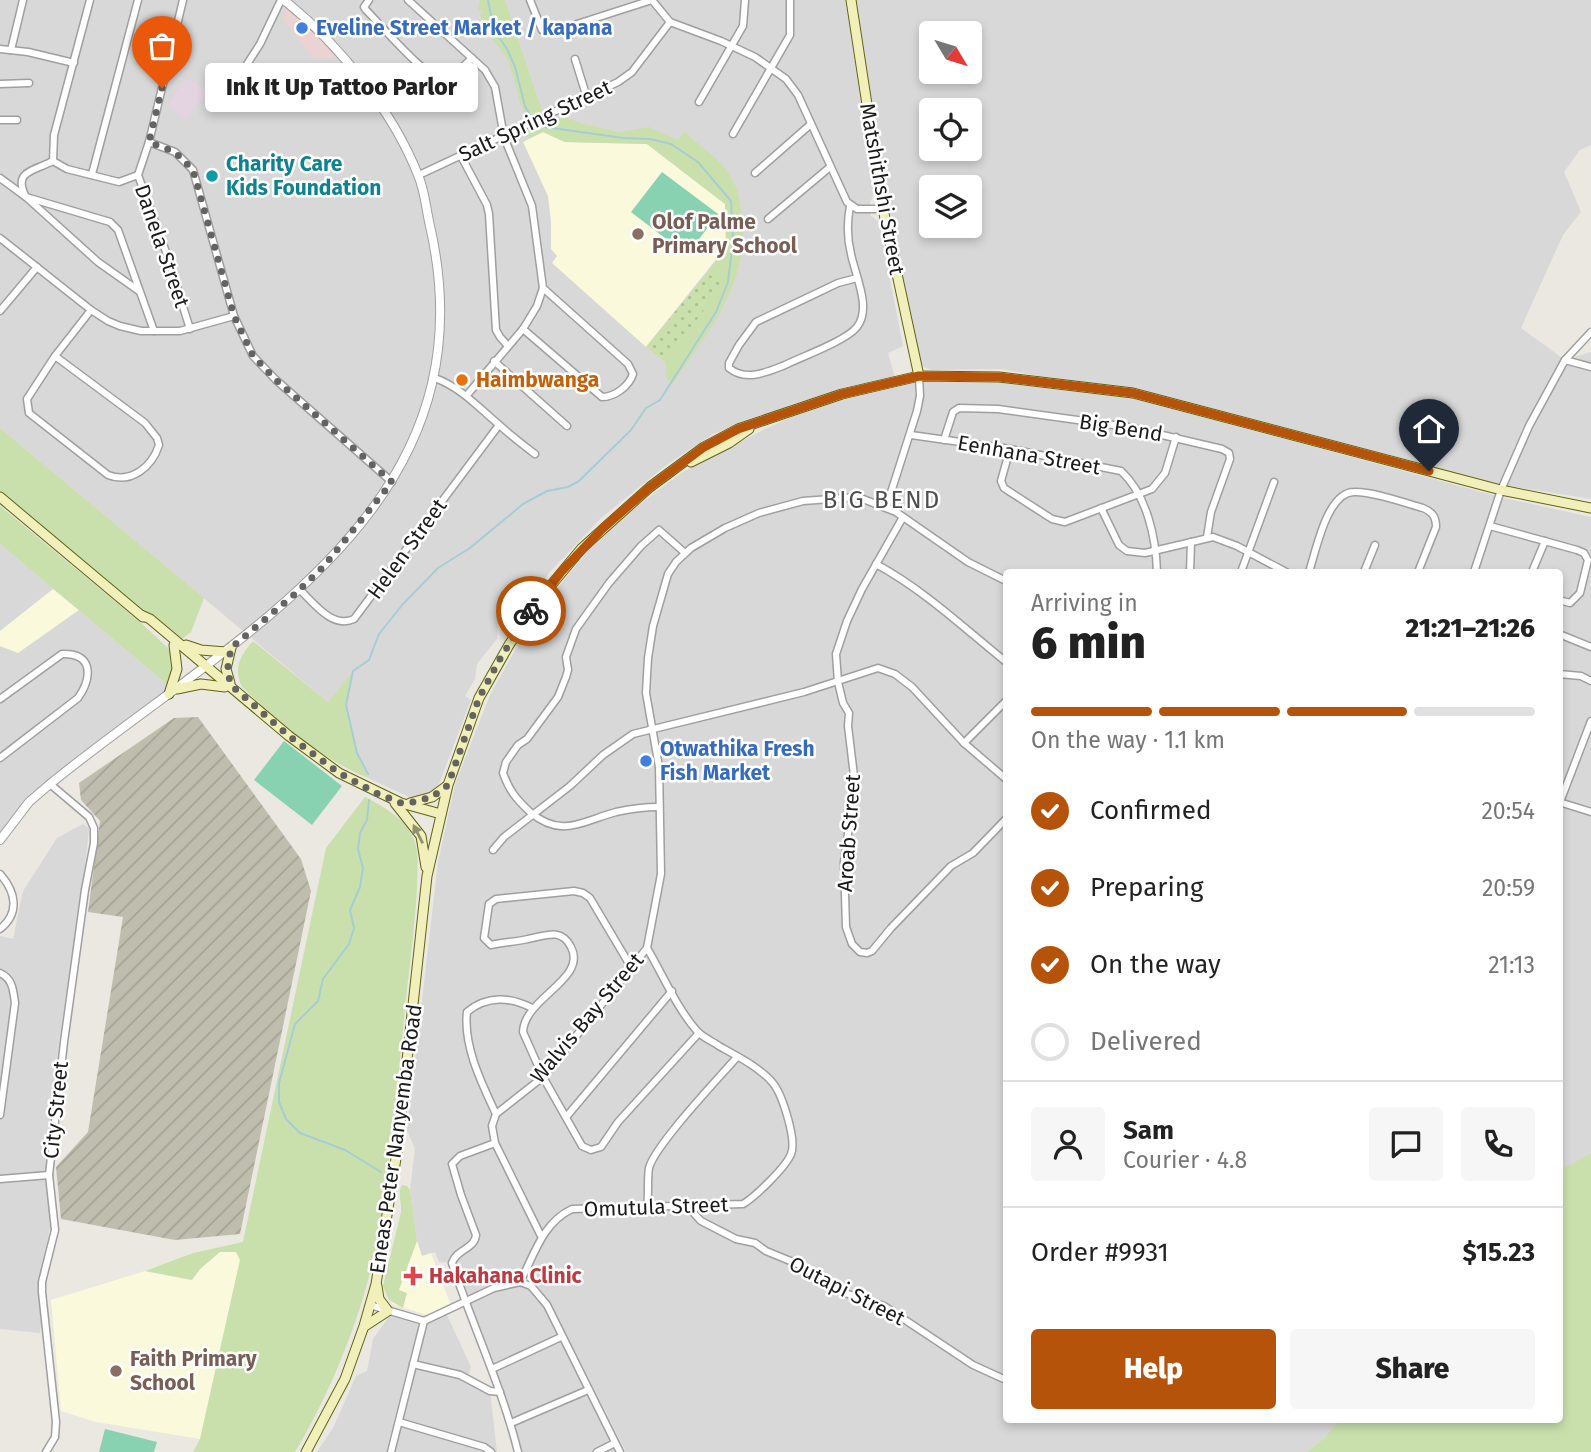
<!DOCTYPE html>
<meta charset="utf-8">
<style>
:root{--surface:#fff;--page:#f6f6f6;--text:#222;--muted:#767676;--line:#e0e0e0;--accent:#b45309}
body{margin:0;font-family:"Fira Sans",sans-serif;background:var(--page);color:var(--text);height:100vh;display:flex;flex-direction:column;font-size:26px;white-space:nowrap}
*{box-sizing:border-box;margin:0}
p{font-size:23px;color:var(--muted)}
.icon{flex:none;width:38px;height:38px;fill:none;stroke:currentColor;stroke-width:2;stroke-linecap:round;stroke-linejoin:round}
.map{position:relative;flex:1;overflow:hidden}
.details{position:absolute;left:1003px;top:569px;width:560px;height:854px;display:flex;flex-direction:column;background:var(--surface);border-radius:7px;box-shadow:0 4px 10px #0003}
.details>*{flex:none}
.needle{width:46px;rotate:128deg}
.buttons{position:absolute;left:919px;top:21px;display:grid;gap:14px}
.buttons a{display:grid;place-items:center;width:63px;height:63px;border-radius:7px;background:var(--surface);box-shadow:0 4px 10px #0003;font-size:35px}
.pin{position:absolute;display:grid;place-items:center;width:60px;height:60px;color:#fff;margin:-72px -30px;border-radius:50% 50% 50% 0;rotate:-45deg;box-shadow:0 0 7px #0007}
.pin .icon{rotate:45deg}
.courier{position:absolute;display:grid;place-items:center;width:70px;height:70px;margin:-35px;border:5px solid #b45309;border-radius:50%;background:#fff;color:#222;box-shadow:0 2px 9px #0007}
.bubble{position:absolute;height:49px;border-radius:7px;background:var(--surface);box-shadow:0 4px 10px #0003;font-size:23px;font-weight:800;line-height:49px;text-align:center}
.head em{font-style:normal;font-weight:800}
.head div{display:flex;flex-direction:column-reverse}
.head{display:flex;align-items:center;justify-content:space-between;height:119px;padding:0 28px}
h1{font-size:46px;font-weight:800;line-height:52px}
.bar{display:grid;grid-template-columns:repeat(4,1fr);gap:10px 7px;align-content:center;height:84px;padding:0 28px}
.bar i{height:9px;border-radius:5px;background:var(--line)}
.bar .current{background:var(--accent)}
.bar p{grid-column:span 4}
.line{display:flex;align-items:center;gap:18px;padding:0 28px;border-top:2px solid var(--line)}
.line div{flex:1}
.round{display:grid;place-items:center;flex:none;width:74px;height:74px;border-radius:7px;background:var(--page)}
ol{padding:0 28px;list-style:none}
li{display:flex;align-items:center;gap:21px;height:77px}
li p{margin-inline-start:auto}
li .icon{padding:7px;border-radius:50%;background:var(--accent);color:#fff;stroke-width:4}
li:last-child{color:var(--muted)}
li i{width:38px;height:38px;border:4px solid var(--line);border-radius:50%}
.button{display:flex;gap:14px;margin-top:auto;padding:14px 28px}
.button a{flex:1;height:80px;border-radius:7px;background:var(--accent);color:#fff;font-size:28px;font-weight:800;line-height:80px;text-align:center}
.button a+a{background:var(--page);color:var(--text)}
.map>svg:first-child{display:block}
.residential{fill:#d9d8d8;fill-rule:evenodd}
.commercial{fill:#ebd2d3}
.industrial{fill:#e4d4e2}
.education{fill:#faf9dc}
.construction{fill:url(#construction-furrows)}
.grass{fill:#c9e0ad}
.garden{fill:url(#garden-dots)}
.pitch{fill:#88d2b1}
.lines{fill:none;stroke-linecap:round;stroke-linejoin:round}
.stream{stroke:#a7cdd4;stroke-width:2}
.minor-casing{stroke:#9f9f9f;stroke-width:9}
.tertiary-casing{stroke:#9f9f9f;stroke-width:10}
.secondary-casing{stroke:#5f6311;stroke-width:11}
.minor{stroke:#fff;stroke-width:6}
.tertiary{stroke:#fff;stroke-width:8}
.secondary{stroke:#f1f0ba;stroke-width:9}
.oneway{fill:#919072}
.done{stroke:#646361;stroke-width:7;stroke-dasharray:0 12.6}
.route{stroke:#b45309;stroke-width:9}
.shop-dot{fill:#3f7fe0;stroke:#fff;stroke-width:2.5}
.culture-dot{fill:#0f9aa8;stroke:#fff;stroke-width:2.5}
.education-dot{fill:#8d6e63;stroke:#fff;stroke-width:2.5}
.food-dot{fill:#e8710a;stroke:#fff;stroke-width:2.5}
.health-dot{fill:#e0444e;stroke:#fff;stroke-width:2.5}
.labels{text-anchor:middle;stroke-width:5;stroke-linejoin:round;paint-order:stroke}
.shop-label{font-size:21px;font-weight:bold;fill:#366cbe;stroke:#fff;text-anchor:start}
.street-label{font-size:21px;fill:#1b1b1b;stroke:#fff}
.culture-label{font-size:21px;font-weight:bold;fill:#0d838f;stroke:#fff;text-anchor:start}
.education-label{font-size:21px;font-weight:bold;fill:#785e54;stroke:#fff;text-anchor:start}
.food-label{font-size:21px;font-weight:bold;fill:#c56008;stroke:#fff;text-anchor:start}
.health-label{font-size:21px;font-weight:bold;fill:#be3a42;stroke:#fff;text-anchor:start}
.quarter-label{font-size:24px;letter-spacing:2px;fill:#4e4e4e;stroke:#fff}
</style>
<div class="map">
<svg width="1591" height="1452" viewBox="0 0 1591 1452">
<defs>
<pattern id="construction-furrows" width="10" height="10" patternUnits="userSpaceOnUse" patternTransform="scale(1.75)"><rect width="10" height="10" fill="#bfbeae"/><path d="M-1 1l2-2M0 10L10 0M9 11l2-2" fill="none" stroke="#a4a395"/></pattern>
<pattern id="garden-dots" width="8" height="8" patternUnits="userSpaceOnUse" patternTransform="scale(1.75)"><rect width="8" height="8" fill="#c9e0ad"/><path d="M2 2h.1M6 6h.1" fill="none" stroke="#acc094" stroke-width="1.8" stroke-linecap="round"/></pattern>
</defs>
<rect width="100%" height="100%" fill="#ebe8e2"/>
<g class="residential">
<path d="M0,0H847L876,188L870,203L871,216L879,222L903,346L888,353L895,377L796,403L713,434L665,466L600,519L549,573L516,616L498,623L497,639L477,664L475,679L465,696L471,700L439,784L427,795L416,799L409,797L368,778L357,753L346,705L352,673L328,702L0,428Z"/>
<path d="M855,0H1591V145L1580,150L1564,172L1581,212L1563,235L1521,328L1565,360L1591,352V499L1503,485L1195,407L1002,369L931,370L924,367L920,362L898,263ZM931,33H970V72H931ZM931,110H970V149H931ZM931,187H970V226H931Z"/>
<path d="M919,376L996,382L1132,398L1504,498L1591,517V1153L1559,1170V572H1006V1419H1341L1323,1439L1306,1452H626L551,1304L540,1289L528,1277L517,1276L466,1299L452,1263L439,1262L435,1252L422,1257L417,1241L410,1190L415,1149L407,1130L438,862L455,784L490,695L511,657L535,618L566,577L597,541L622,518L681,473L765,429L812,408Z"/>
<path d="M0,544L169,686L163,694L50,778L26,799L0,832Z"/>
<path d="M83,824L89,828L85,867L59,1043L45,1176L51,1222L39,1282L42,1317L40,1333L0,1329V936L13,939L23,891L57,838Z"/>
<path d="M520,1282L540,1295L620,1452H518L465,1302L494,1288Z"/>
<path d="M446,1313L471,1367L467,1379L490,1391L497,1452H390L426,1323Z"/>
<path d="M391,1314L419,1324L386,1452H317L334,1426L356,1376L367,1371L373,1339Z"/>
</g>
<path class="commercial" d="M289,4L341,56L314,59L283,19Z"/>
<path class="industrial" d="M185,78L207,91L186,120L168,106Z"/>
<g class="education">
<path d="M543,132L565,142L647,144L725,204L726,247L646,347L552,263L557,256L551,249V222L548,196L523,142Z"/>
<path d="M53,589L79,610L18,653L0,646V631Z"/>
<path d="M417,1241L422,1256L431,1253L451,1306L430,1316L393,1304L383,1286L389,1267Z"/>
<path d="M230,1250L236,1252L240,1260L200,1439L96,1422L61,1411L51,1300L145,1271L191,1280L209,1259L220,1252Z"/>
</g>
<path class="construction" d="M198,717L301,859L311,891L240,1234L175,1240L61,1219L56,1167L88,1132L123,917L88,912L100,821L81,800L79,783L174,718Z"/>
<g class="grass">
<path d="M480,0H505L542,111L528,119L521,106L508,59L494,41L480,16L482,11L478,10Z"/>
<path d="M564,116L580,123L619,132L649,127L678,140L684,132C701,147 723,160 733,181C739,192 741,205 742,218C750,282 708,333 673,383L667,380L665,362L722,285L707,273L726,247L725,204L647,144L565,142L543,132L529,138L526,133Z"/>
<path d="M0,428L204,598L191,632L178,642L0,497Z"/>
<path d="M0,506L140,622L168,648L175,664L169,686L0,544Z"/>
<path d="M253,641L328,702L353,671L346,705L357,753L368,778C321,759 279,722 242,687C233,668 240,656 253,641Z"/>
<path d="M365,797C386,808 410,821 416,846C419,860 417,875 417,889C415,922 411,955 407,989C398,1076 392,1165 375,1251C362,1316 329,1396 295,1452H193L200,1439L240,1260L236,1252H220L200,1269L192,1280L145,1271L193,1253L243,1242L326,848Z"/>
<path d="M1591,1153V1452H1306L1323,1439L1341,1419H1559V1170Z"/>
<path d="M402,1185L407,1186L410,1190L417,1241L399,1290L407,1293L403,1308L389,1300L383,1286L401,1212C402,1203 397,1193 402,1185Z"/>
</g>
<path class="garden" d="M707,273L723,285L665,362L646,347Z"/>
<g class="pitch">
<path d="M662,172L718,214L687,255L631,212Z"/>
<path d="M284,741L342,786L312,825L254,780Z"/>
<path d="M105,1429L157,1442L154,1452H99Z"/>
</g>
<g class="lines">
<g class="stream">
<path d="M488,0L494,30L507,49L515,67L525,106L531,117"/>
<path d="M368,774L357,753L346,705L353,671L369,660L379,634L403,604L438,568L470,548L523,504L547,491L568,487L579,481L631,430L646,408L660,400L716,312L728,282L733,241L731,201L698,162L671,144L650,139L623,138L545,127"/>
<path d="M369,800L367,820L360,833L358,849L363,868L360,887L350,910L354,928L349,944L323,979L318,1001L295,1024L279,1083V1102L286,1119L300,1133L345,1150L381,1172"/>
</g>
<defs>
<g id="minor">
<path d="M90,0L54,135L53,161L67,169L119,182L138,175"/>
<path d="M183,0L149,142L138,175L166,252L190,329"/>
<path d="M369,0L364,7L366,10C381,25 429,82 447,82L472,58"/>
<path d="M408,0L485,70L495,87L504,137L532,206L543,288L537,306L523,329L467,395"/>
<path d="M530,0L542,30L549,33L652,0"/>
<path d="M652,0L670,22L721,41L755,57L786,79L798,95L847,202L857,209H883"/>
<path d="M0,49L28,52L74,63"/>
<path d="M11,50L23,0"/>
<path d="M575,59L587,98"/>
<path d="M0,84L29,83"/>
<path d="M233,86L260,44L281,0"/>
<path d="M699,102L743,26L745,0"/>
<path d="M0,120H17"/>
<path d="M733,134L790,35V0"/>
<path d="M149,142L175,152L193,170L234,316L253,356L276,380L392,482"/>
<path d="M461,156L487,205L489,214L496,330L500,337L508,346"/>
<path d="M53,161C34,171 12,171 26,197L110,222L118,230L154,331"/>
<path d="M755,173L811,124"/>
<path d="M92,174L138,0"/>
<path d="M419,175L618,82L632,72L670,22"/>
<path d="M0,178L26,197L98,262L139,291"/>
<path d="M850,206C847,222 847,238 851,254C855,275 872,308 857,327C846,341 801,357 785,365C767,372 746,382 729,368V363L739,345L756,322L838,283L857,278"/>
<path d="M768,219L830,167"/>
<path d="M0,238L91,310L108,321L120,326L141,331H180L234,316"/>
<path d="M0,311L37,267"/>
<path d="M523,329L602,397C615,397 629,386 633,374L628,364L543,288"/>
<path d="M55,356L145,423L157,438L159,445C152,467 131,484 108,475L29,413L27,399Z"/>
<path d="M55,356L91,310"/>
<path d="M1565,360L1591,367"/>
<path d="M494,361L567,426"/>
<path d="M435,378C461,388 476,405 497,423C509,434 522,444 535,454"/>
<path d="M911,435L1010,449L1121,471C1147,495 1156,538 1157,572"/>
<path d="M944,440L953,412L959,408L998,409L1128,427L1222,449L1229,453L1230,459L1211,512L1207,537"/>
<path d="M1010,449L1001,481L1004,488L1052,519L1065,522L1152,489L1165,473L1176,437"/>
<path d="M886,508L917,411L920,396L919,376"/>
<path d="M1101,508L1119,545L1127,551L1145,553L1213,537L1237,546L1286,572"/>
<path d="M903,517L862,589L847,621L836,654L838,682L843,703L849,713L848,726L855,784L844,862L846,927L852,944L860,952L867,953L872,951L891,928L951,866L973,853L1006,819"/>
<path d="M1490,526L1577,550L1584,553L1588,560L1580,593L1570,603L1559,600"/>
<path d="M876,564C924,590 964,628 1006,662"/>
<path d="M1190,572L1191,542"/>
<path d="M1241,572L1274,482"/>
<path d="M1309,572C1316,551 1327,492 1354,492C1372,491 1405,503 1423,508C1432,512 1436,516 1436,527L1418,572"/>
<path d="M1364,572L1375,545"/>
<path d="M1474,572L1501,490L1529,426L1565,360L1591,332"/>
<path d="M1532,572L1545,541"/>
<path d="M300,590C314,603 332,629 354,619L499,425"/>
<path d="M1559,634L1591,647"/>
<path d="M1559,674L1581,676L1591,681"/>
<path d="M0,699L62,654C94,653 92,678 78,698L0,758"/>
<path d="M964,743L1006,701"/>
<path d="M1559,802L1591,812"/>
<path d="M1560,802L1591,721"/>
<path d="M658,807C644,807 630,809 616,812C582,821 562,839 530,812C516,799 509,790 503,773L506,762L518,745L527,739L558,697L566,677L568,670L566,657L576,629L609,583L641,546L659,530L685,553"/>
<path d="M493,850L504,837L570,786L603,755L633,734L804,692L878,668L895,674L912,687L964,743L1006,779"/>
<path d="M0,874C16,892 20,913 0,929"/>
<path d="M631,967L590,898L583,893L574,891L496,899L489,904L484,938L491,945C503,942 516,942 528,939C545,936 561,927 571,947C588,979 524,998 523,1032L543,1077L582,1146L591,1150L601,1147L618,1122L699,1033"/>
<path d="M0,973C13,979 13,990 15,1003L0,1115"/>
<path d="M496,1114C482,1084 463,1046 467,1012C487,995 511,997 532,1008"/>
<path d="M567,1116L672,991"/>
<path d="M495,1143L460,1156L452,1164L461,1195L476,1235C475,1249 456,1249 452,1263C473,1327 502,1387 518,1452"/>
<path d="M0,1179L49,1175"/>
<path d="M647,1206C649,1194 647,1180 649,1168C655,1145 719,1078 737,1057"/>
<path d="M688,1207L701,1221L736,1239L755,1243L766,1251L800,1265L842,1292L884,1306L973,1365L1006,1380"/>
<path d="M541,1236L495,1143L492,1126L496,1114L543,1077L647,948L661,874L659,767L646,693L648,658L653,626L668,574L676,562L691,548L725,528L759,513L803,501L858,497L896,512L968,562L1006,581"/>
<path d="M520,1282L531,1286L547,1305L620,1452"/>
<path d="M370,1305L424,1321L494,1288L520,1282C534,1256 542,1223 572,1209L743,1204C755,1197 786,1167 791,1154C797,1140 782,1093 772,1082C759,1067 737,1056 719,1046C712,1041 702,1037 697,1031C676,1007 663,975 647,948"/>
<path d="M413,1364L460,1375L490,1391L500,1392"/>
<path d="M492,1369L561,1337"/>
<path d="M399,1422L484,1447L491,1452"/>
<path d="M511,1423L588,1390"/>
<path d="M46,1452L55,1437L56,1422L42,1292V1282L55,1230L49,1175L64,1042L85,890L94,843V828L89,817L50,784"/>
<path d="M391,1452L424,1321"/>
<path d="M597,1452L615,1443"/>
</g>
<path id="tertiary" d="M0,840L29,802L50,784C234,634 495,510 430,226C426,209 425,191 418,175C393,111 338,43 284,0"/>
<g id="secondary">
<path d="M851,0L883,209L919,376"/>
<path d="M691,462L729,443L749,429"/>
<path d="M0,497L143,617"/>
<path d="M141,615L150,619L289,736L339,773L401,803L441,814"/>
<path d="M186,645L201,650L226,652"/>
<path d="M230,683L226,669L231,648"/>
<path d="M177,689L201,684L225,687"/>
<path d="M169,694L177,669L174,645"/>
<path d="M395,803L421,836L426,867"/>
<path d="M410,803L432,797L447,786"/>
<path d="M365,1326L388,1311L379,1299L377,1286"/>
<path d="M306,1452L345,1379L364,1326L376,1284L397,1152L427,876L448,785L479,698L509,645L537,602L582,548L650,487L704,447L738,429L842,394L919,376L999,377L1133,393L1501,490L1591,508"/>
</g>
</defs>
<use href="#minor" class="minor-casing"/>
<use href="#tertiary" class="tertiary-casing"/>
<use href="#secondary" class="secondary-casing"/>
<use href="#minor" class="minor"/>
<use href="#tertiary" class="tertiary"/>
<use href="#secondary" class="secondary"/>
</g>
<defs><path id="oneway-solid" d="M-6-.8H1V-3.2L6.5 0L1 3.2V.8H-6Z" transform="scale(1.75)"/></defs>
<use class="oneway" href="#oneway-solid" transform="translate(418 834) rotate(-117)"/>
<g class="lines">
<path class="done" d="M162,88L149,142L175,152L193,170L234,316L253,356L276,380L392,482L324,566L295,594L231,648L227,673L233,687L289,736L339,773L376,793L401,803H409L432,797L448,785L479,698L501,657L531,611"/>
<path class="route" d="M531,611L561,572L603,528L650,487L704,447L738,429L842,394L919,376L999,377L1133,393L1429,471"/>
</g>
<g class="shop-dot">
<circle cx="302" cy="28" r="7"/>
<circle cx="646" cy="761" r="7"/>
</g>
<circle class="culture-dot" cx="212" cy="176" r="7"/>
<g class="education-dot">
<circle cx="638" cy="234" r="7"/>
<circle cx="116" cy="1371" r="7"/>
</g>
<circle class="food-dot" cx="462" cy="380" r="7"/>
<path class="health-dot" d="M409.5 1265.5h7v7h7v7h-7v7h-7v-7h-7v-7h7z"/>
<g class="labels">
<g class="shop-label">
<text x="316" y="35">Eveline Street Market / kapana</text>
<text x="660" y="756">Otwathika Fresh<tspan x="660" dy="24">Fish Market</tspan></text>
</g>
<g class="street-label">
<text transform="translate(535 121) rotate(-25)" y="7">Salt Spring Street</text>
<text transform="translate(882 189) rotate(80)" y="7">Matshithshi Street</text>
<text transform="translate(162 246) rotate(71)" y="7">Danela Street</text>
<text transform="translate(1121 428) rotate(9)" y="7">Big Bend</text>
<text transform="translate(1029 455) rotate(10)" y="7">Eenhana Street</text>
<text transform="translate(407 549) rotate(-54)" y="7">Helen Street</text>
<text transform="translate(849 833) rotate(-86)" y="7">Aroab Street</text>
<text transform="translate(587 1018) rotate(-50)" y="7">Walvis Bay Street</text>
<text transform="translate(56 1110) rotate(-84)" y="7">City Street</text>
<text transform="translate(396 1139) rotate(-82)" y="7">Eneas Peter Nanyemba Road</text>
<text transform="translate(656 1207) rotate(-2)" y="7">Omutula Street</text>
<text transform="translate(847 1291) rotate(27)" y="7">Outapi Street</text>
</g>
<g class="culture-label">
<text x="226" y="171">Charity Care<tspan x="226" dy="24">Kids Foundation</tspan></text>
</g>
<g class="education-label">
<text x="652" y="229">Olof Palme<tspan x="652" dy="24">Primary School</tspan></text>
<text x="130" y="1366">Faith Primary<tspan x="130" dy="24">School</tspan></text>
</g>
<g class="food-label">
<text x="476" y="387">Haimbwanga</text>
</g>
<g class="health-label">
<text x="429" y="1283">Hakahana Clinic</text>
</g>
<g class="quarter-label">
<text x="882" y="508">BIG BEND</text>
</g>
</g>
</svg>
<div class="buttons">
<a><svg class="needle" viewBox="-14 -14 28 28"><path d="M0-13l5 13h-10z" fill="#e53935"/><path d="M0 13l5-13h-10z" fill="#767676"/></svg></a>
<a><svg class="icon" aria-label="locate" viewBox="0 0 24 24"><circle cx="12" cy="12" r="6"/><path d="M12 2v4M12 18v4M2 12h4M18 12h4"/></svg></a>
<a><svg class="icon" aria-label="layers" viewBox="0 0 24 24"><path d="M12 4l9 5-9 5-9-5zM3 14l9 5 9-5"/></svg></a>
</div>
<div class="pin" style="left:162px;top:88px;background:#ea580c"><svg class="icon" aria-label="bag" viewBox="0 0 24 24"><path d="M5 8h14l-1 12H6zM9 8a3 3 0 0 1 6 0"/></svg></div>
<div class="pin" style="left:1429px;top:471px;background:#1f2937"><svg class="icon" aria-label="home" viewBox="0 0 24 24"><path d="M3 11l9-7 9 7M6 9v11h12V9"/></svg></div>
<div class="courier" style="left:531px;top:611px"><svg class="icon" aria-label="bike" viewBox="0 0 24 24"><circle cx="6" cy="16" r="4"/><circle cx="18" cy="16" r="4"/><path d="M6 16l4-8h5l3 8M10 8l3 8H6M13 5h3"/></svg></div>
<div class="bubble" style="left:205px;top:63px;width:273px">Ink It Up Tattoo Parlor</div>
<section class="details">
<div class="head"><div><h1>6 min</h1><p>Arriving in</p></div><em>21:21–21:26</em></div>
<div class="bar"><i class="current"></i><i class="current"></i><i class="current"></i><i></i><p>On the way · 1.1 km</p></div>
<ol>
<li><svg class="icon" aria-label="check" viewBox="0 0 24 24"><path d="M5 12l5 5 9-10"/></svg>Confirmed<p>20:54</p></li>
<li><svg class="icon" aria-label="check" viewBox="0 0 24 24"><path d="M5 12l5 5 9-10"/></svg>Preparing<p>20:59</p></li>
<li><svg class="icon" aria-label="check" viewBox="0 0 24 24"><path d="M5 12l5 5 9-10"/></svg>On the way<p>21:13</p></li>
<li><i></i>Delivered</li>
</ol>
<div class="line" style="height:126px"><a class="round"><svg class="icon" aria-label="person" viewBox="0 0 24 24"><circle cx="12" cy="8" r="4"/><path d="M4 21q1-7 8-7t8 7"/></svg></a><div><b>Sam</b><p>Courier · 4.8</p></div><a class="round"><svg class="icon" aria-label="chat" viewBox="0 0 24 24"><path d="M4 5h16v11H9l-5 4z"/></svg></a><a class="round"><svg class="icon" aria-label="phone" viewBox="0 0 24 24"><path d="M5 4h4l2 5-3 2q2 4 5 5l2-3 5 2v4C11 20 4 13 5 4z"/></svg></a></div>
<div class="line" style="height:91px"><div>Order #9931</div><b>$15.23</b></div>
<div class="button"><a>Help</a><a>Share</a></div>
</section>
</div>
